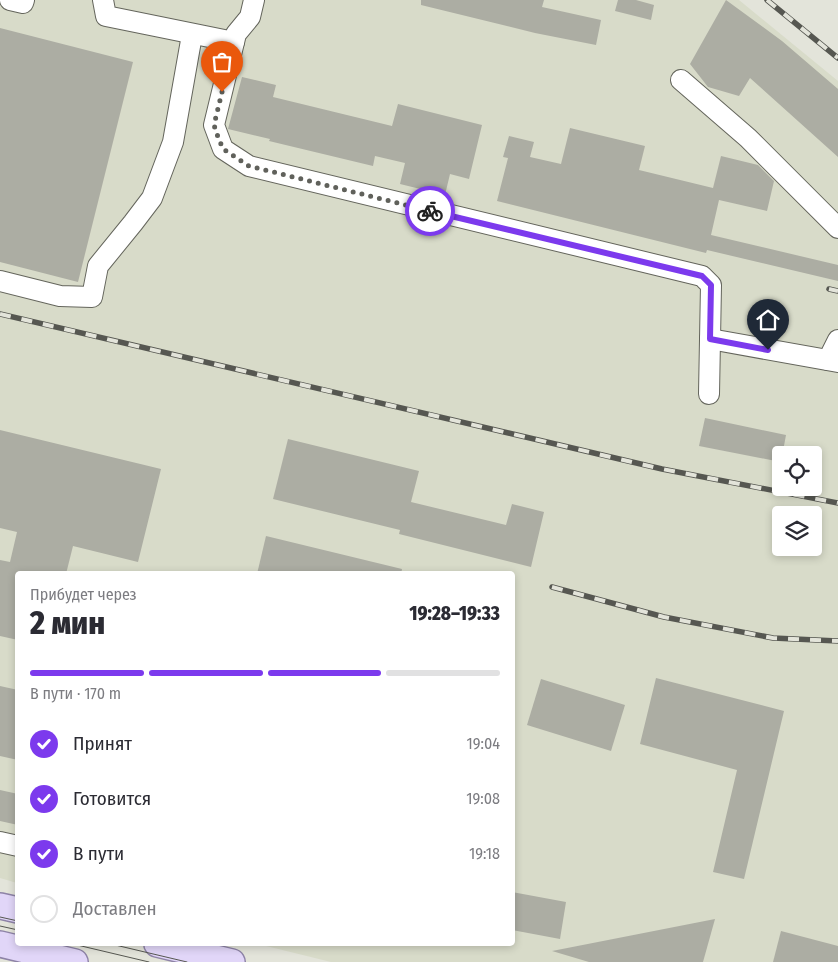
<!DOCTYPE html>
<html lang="ru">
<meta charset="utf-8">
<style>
:root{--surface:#fff;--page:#f7f7f7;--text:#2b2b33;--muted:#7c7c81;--line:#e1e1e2;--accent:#7c3aed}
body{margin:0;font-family:"Fira Sans Condensed",sans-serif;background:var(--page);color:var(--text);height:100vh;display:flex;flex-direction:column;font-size:19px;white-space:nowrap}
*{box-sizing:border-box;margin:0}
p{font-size:16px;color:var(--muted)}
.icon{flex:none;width:28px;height:28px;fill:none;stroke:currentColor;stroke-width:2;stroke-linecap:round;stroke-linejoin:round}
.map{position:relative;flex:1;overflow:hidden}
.sheet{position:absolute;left:15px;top:571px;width:500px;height:375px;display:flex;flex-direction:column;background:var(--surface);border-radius:5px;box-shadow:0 2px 8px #0003}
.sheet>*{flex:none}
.buttons{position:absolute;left:772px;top:446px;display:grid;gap:10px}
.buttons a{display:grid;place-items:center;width:50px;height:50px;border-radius:5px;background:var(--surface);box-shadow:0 2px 8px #0003;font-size:25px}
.pin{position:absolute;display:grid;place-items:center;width:42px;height:42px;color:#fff;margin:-51px -21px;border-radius:50% 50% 50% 0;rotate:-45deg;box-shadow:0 0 5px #0007}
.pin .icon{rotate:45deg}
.courier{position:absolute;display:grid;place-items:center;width:50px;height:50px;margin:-25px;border:4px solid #7c3aed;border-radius:50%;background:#fff;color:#222;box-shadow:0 1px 6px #0007}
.overview em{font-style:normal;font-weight:800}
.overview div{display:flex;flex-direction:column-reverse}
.overview{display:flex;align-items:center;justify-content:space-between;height:85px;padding:0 15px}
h1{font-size:32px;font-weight:800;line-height:38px}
.bar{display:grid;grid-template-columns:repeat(4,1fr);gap:8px 5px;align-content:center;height:60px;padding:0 15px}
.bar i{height:6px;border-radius:4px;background:var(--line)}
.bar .on{background:var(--accent)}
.bar p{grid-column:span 4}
ol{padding:0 15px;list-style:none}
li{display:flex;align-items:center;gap:15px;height:55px}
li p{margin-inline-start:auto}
li .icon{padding:5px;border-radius:50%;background:var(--accent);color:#fff;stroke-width:4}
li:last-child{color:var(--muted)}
li i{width:28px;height:28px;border:2px solid var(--line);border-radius:50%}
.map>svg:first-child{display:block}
.built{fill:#d8dbc9;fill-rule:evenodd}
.building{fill:#acada3}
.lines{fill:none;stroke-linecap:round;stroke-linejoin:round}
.minor-casing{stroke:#64655c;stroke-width:22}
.major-casing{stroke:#8e83a7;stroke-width:28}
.minor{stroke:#fff;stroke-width:20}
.major{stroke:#e1d6f8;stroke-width:25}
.tram{stroke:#565751;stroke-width:1}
.rail-casing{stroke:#565751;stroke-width:5.5}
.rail{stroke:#e3e4da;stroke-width:4;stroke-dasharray:11;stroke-linecap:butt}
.done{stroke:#60615b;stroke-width:5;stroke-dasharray:0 9}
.route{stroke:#7c3aed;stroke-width:6}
</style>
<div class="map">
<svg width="838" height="962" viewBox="0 0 838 962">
<rect width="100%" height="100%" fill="#e3e4da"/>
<path class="built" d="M0,0H739L838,81V962H331L258,944H512V574H18L17,883L0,878ZM781,455H814V488H781ZM781,515H814V548H781Z"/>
<g class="building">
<path d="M421,0H544L542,7L601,20L596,45L535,33L421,5Z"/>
<path d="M618,0H636L654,5L651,20L615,11Z"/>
<path d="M726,0L782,41L838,89V157L750,78L739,96L708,87L690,64Z"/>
<path d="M0,28L133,62L78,282L0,262Z"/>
<path d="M242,77L276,85L273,97L392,126L398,104L482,125L469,179L450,174L445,195L400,184L405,163L375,156L373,166L269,141L270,139L228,129Z"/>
<path d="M570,128L645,146L639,170L713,188L721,156L758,165L774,181L767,211L719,200L711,235L838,265V281L707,250L706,253L497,201L508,158L503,157L509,136L534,142L530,157L561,164Z"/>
<path d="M705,418L786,435L781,462L699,446Z"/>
<path d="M0,430L161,469L138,562L73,546L66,574H18V640L0,636V560L10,562L17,532L0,528Z"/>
<path d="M288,439L419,471L411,502L506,525L512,504L544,512L531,567L399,534L400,530L273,499Z"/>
<path d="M266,536L402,569L401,574H257Z"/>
<path d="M656,678L784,711L744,879L713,872L737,770L640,744Z"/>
<path d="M541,679L625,705L611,751L527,725Z"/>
<path d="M0,686L18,690V760L0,756Z"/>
<path d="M0,790L18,794V825L0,821Z"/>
<path d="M512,892L566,902L560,939L512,930Z"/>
<path d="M715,919L703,962H589L552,951Z"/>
<path d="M781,931L838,946V962H773Z"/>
</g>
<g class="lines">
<defs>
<g id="minor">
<path d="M10,0L23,3L24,0"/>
<path d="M103,0L106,16L234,42"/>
<path d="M254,0L250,17L236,34L214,125L223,149L249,166L702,276L711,285L709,394"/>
<path d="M681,80L748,138L838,228"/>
<path d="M0,281L60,296L92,297L98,266L133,223L152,198L173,142L192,35"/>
<path d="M710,339L838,362"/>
<path d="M828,360L838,340"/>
<path d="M0,842L18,846"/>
</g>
<g id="major">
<path d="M0,906L18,910"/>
<path d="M0,944L75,962"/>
<path d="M157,944L232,962"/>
</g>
</defs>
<use href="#minor" class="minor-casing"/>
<use href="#major" class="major-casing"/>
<use href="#minor" class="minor"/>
<use href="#major" class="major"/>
<g class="tram">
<path d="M0,917L18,921"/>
<path d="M0,926L18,930"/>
<path d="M73,944L149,962"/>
<path d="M111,944L187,962"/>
</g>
<defs>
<g id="rail">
<path d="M767,0L838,58"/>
<path d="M829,289L838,291"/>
<path d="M0,314L662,469L838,503"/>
<path d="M552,587L664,617L773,638L838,641"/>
</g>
</defs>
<use href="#rail" class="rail-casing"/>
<use href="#rail" class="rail"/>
</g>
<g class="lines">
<path class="done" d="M222,92L214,125L218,137L223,149L249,166L430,211"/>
<path class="route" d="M430,211L702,276L711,285L710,339L768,350"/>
</g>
</svg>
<div class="buttons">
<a><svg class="icon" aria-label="locate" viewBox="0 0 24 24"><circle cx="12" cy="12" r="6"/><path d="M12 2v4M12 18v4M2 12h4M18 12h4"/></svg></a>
<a><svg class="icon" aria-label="layers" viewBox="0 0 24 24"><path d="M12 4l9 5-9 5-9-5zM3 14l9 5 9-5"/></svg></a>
</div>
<div class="pin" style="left:222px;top:92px;background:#ea580c"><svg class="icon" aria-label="bag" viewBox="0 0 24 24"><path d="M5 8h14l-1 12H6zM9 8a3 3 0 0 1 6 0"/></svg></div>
<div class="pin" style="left:768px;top:350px;background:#1f2937"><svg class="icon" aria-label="home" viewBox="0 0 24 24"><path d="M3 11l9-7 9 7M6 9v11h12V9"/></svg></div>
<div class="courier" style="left:430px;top:211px"><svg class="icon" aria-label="bike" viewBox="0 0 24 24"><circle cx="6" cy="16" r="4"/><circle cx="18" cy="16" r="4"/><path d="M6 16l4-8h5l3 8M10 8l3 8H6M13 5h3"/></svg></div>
<section class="sheet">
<div class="overview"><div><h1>2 мин</h1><p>Прибудет через</p></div><em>19:28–19:33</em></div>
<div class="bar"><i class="on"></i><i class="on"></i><i class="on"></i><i></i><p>В пути · 170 m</p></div>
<ol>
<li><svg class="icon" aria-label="check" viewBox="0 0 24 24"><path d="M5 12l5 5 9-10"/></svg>Принят<p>19:04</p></li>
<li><svg class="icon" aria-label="check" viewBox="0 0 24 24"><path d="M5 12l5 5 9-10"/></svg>Готовится<p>19:08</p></li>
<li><svg class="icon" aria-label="check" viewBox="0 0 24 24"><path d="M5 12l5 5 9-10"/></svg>В пути<p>19:18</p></li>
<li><i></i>Доставлен</li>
</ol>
</section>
</div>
